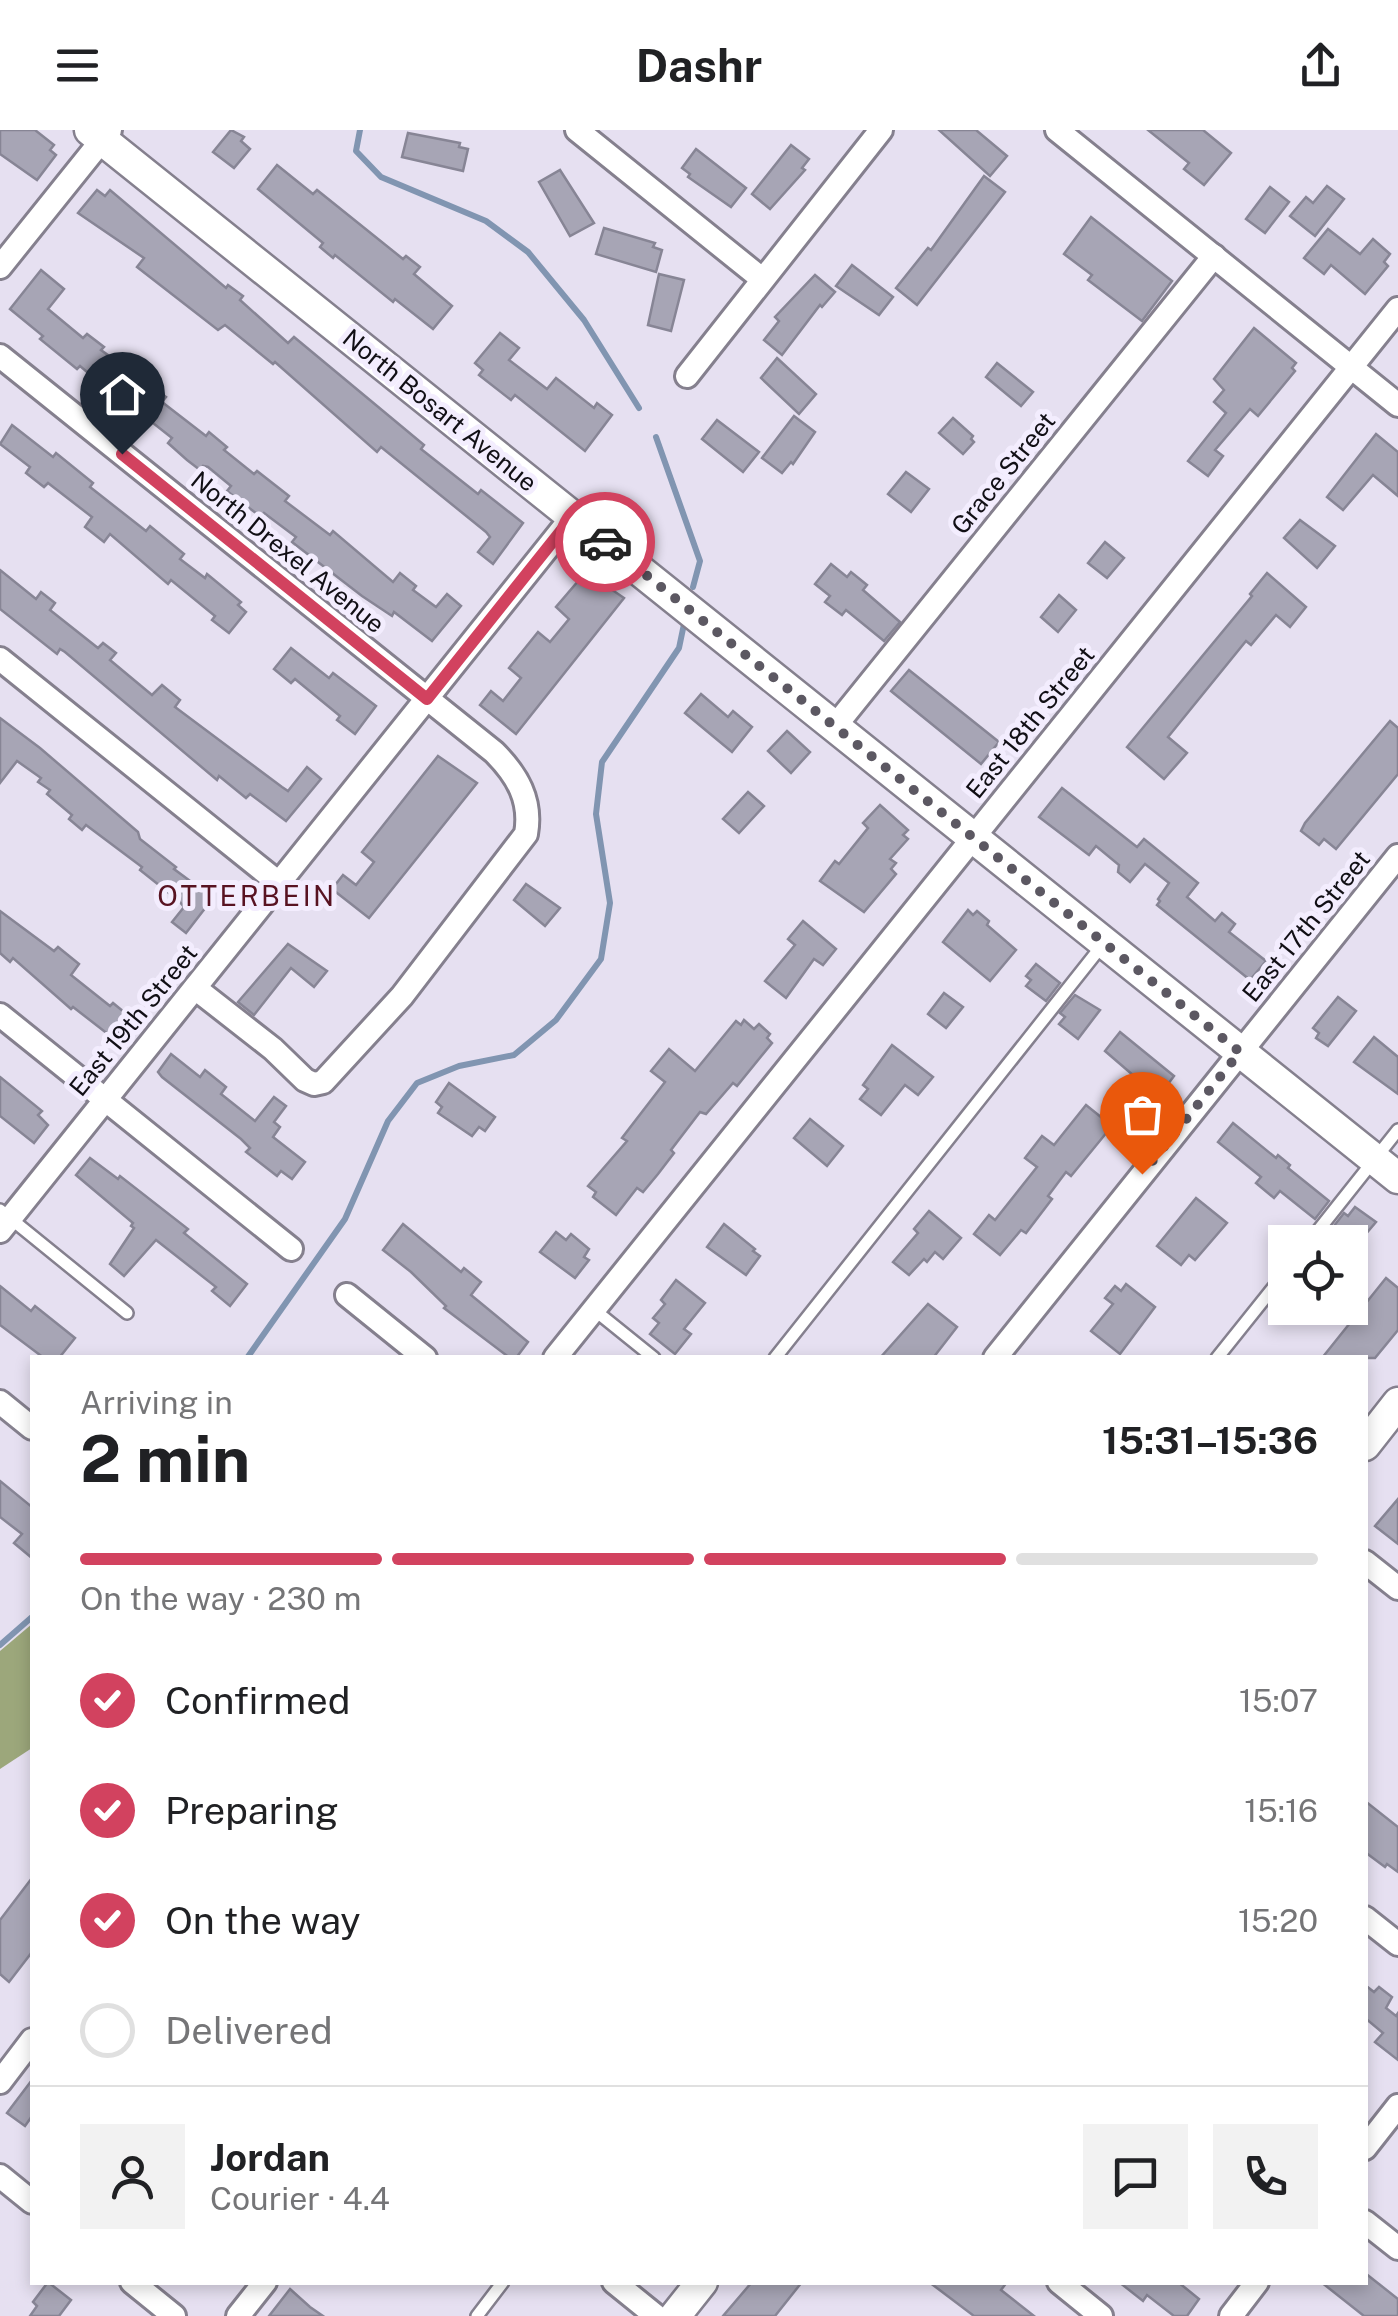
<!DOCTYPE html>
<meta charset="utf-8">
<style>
:root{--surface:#fff;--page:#f2f2f2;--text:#202124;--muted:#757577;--line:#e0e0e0;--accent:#d2425f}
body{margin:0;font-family:"Public Sans",sans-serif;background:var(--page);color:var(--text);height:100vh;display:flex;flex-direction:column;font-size:38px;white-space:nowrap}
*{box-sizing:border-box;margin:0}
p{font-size:32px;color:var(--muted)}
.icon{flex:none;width:55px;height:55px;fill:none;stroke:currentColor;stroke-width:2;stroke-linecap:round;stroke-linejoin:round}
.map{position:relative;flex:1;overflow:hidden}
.sheet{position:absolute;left:30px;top:1225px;width:1338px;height:930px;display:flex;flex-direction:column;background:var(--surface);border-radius:0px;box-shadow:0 5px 15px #0003}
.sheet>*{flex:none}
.buttons{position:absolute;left:1268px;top:1095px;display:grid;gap:20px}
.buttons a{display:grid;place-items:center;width:100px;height:100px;border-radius:0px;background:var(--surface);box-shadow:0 5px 15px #0003;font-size:50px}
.pin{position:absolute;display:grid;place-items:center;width:85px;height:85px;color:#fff;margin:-102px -42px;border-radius:50% 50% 50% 0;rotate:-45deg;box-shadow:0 0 10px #0007}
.pin .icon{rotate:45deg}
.courier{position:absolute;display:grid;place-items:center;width:100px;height:100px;margin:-50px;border:8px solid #d2425f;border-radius:50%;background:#fff;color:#222;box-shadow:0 2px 12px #0007}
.head em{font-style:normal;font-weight:700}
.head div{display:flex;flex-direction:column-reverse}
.head{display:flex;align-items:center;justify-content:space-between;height:170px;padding:0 50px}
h1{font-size:65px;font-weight:700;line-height:75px}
.bar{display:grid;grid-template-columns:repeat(4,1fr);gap:15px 10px;align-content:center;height:120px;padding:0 50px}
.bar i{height:12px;border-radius:8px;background:var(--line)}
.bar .active{background:var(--accent)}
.bar p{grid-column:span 4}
.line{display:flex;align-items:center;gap:25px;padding:0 50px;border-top:2px solid var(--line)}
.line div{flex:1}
.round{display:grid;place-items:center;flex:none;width:105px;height:105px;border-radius:0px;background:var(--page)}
ol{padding:0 50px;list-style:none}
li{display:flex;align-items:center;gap:30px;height:110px}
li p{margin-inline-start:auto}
li .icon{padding:10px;border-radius:50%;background:var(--accent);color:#fff;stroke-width:4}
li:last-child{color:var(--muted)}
li i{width:55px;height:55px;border:5px solid var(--line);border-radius:50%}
header{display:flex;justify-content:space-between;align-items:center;height:130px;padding:0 50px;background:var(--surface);font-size:45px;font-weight:700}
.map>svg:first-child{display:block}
.forest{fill:#9ca77b}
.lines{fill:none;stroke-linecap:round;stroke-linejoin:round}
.stream{stroke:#8195b1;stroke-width:6}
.building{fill:#a7a5b5;stroke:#878595;stroke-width:2.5}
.lane-casing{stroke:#85808e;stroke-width:16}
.street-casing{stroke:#85808e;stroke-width:28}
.secondary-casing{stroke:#85808e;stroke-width:35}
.lane{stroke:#fff;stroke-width:11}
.street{stroke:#fff;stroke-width:22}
.secondary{stroke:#fff;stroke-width:30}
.done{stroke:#5c5862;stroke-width:10;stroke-dasharray:0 18}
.route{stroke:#d2425f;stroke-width:12}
.labels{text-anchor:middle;stroke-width:10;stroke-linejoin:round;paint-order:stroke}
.street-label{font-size:25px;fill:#110f15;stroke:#f3edfe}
.neighbourhood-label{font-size:28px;letter-spacing:2.5px;fill:#581322;stroke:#f3edfe}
</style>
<header><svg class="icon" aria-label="menu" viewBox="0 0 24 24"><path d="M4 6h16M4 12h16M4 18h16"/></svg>Dashr<svg class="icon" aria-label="share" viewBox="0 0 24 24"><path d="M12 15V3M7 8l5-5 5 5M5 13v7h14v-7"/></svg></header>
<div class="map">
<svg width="1398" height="2186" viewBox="0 0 1398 2186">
<rect width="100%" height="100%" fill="#e6e0f1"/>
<path class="forest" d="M32,1494V1618L0,1639V1521Z"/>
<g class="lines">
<g class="stream">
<path d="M360,0L356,21L381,47L486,91L528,122L584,190L639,278"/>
<path d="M656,307L700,431L693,457"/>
<path d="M247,1228L345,1089L388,991L417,953L459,936L514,925L556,890L601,829L610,773L596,684L602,632L679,518L684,494"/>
<path d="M0,1515L32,1487"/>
</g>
</g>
<g class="building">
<path d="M0,0H35L54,15L50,20L56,25L37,50L0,24Z"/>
<path d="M231,0L244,7L241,11L250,19L234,38L213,22Z"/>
<path d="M939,0H976L1007,26L990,46Z"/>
<path d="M1148,0H1203L1231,23L1204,55L1184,39L1189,33Z"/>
<path d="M408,3L460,13L459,17L468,19L463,41L402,27Z"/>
<path d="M791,15L809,29L802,38L805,40L770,79L752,64Z"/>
<path d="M696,19L746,58L731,77L688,47L690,44L682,38Z"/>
<path d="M277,35L313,64L317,60L403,129L406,126L420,137L414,144L452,176L433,199L395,169L393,172L335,125L333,128L320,117L323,113L258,59Z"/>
<path d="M560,40L594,93L570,106L539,52Z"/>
<path d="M984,46L1005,62L917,175L896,158L928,118L931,120Z"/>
<path d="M1327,56L1344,69L1315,106L1290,86L1306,67L1313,73Z"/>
<path d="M1270,57L1289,72L1265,103L1246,89Z"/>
<path d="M97,60L105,66L110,60L226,158L228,155L243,166L240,170L288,213L294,207L424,315L421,319L478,364L481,360L523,393L493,434L478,422L490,407L486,402L381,317L377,322L275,232L273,234L225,195L218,200L137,137L144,128L78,83Z"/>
<path d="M1091,87L1172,151L1142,191L1088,150L1092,145L1064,124Z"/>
<path d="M604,98L655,113L653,117L662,120L656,142L596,124Z"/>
<path d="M1328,99L1360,124L1373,109L1390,124L1384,132L1388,136L1365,164L1331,135L1324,144L1304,128Z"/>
<path d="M852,135L893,167L879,185L836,156Z"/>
<path d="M41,140L64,159L48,179L83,208L87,204L104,217L101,220L166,267L162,272L206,306L209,302L227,317L224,320L254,344L257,341L289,366L285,371L330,405L333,401L393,452L400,443L416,456L413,460L436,477L447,464L461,476L432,511L394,482L392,486L362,466L292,412L296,407L264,383L261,387L227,361L231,356L208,337L203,336L200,340L187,330L168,313L172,308L148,289L146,292L80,236L77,239L40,209L43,206L10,179Z"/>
<path d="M659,144L684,150L671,201L648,195Z"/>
<path d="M815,145L835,162L822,177L820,175L782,225L764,210L779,191L775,187Z"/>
<path d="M1254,198L1296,233L1292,238L1295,241L1258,286L1250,279L1215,320L1223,326L1208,346L1188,331L1226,283L1214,272L1224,260L1214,249Z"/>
<path d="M500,203L519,218L509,230L547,259L556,248L594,278L597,273L612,285L585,321L515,265L511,270L479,245L483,240L475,233Z"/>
<path d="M777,228L816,264L799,284L761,248Z"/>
<path d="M997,233L1033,262L1021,276L986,247Z"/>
<path d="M794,286L815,302L793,334L791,332L782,343L762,328Z"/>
<path d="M953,288L973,306L971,309L974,312L963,324L939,303Z"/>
<path d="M717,290L759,322L743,342L702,309Z"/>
<path d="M12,295L53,327L56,323L93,353L90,357L146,401L150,396L184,424L180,429L205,448L207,444L241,472L238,475L246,482L229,503L212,490L215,486L171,450L168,454L110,404L104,412L85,397L92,387L48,353L44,357L26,343L30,337L0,314Z"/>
<path d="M1376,304L1398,322V366L1373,345L1343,380L1327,367Z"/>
<path d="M906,342L929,359L911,382L888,364Z"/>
<path d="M1300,390L1335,416L1317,438L1284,408Z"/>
<path d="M1105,412L1124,428L1107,448L1088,433Z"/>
<path d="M831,434L847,447L851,442L867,455L863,460L900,492L884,511L846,480L842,485L825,472L830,466L815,454Z"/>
<path d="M0,440L36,469L41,462L55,473L50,480L98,518L103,513L116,523L110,530L152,565L162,555L180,570L175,577L282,657L288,661L307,637L321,649L286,691L250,664L246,668L219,646L217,650L65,522L60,519L57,524L0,479Z"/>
<path d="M586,442L624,468L516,604L480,575L491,561L503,571L521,548L509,538L538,502L550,512L569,489L556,477Z"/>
<path d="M1267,443L1306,477L1290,497L1276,485L1251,515L1246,511L1168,607L1187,623L1164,649L1127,617L1252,466L1250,464Z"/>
<path d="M1059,465L1076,480L1058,502L1041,487Z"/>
<path d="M291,518L329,548L333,543L376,576L355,604L337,590L340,586L295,549L291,553L274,539Z"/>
<path d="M909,540L999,612L981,634L891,561Z"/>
<path d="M701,564L728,587L733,581L752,597L732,622L685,583Z"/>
<path d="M0,588L40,618L138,702L140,709L176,737L174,739L213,768L186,803L172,792L184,777L179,771L140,740L142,737L86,695L82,700L69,689L72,685L47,664L50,660L38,652L41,648L17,631L0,653Z"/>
<path d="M1390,591L1398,598V644L1336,719L1324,709L1319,715L1301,701L1305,693Z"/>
<path d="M787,601L810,622L791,643L768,621Z"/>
<path d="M438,626L477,653L369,788L332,759L343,745L356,755L374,732L362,722Z"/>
<path d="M1062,658L1137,717L1144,709L1198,753L1187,767L1215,791L1222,783L1235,794L1229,802L1266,831L1250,850L1157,775L1160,771L1158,769L1169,753L1145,734L1130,752L1118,742L1119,735L1096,716L1089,725L1039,687Z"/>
<path d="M748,662L764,676L739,703L723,689Z"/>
<path d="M880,675L908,700L903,705L908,709L890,729L896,733L891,739L896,744L864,782L820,751L835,731L839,734L868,698L863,693Z"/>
<path d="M526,754L560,778L545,796L514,770Z"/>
<path d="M968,780L973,785L977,781L989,791L987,795L1016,820L990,851L943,812Z"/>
<path d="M0,781L54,821L58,817L79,834L71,845L110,876L113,873L130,887L113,908L73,877L71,879L13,828L10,832L0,823Z"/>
<path d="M803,791L836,819L823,835L814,829L786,868L765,851L795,815L788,809Z"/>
<path d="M288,814L327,841L314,857L291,838L254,885L238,872Z"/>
<path d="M1036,834L1060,853L1046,871L1026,856L1031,850L1026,846Z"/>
<path d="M944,863L963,877L946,898L928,884Z"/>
<path d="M1075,865L1100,880L1078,909L1059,894L1065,887L1060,883Z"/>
<path d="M1338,867L1356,881L1328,916L1316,908L1319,903L1313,898Z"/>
<path d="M744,890L754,899L759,894L770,904L767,908L772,913L737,956L733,953L706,984L700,982L671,1020L674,1023L658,1044L643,1062L637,1058L616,1085L593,1067L596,1062L588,1056L627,1011L622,1008L665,952L651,941L669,919L695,941L736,891L741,895Z"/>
<path d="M1120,902L1174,946L1168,954L1172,957L1151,983L1137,972L1148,958L1105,921Z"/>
<path d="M1374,907L1398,927V964L1354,932Z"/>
<path d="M892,915L933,947L918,965L905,955L881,985L860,969L868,959L863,955Z"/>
<path d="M171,924L200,947L205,940L226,957L221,964L255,991L274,967L286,976L274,992L280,997L273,1007L305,1032L292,1049L281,1041L277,1046L246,1022L250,1018L241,1009L162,947L158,942Z"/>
<path d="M0,947L42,981L38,985L48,995L34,1013L0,986Z"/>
<path d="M449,953L495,987L485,1001L479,997L472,1006L438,983L442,977L436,972Z"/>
<path d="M1086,975L1112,996L1071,1046L1066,1042L1048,1066L1052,1069L1026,1103L1021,1100L1000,1125L974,1104L989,1085L995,1090L1037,1037L1025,1028L1042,1006L1054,1015Z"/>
<path d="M810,989L843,1016L827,1036L794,1008Z"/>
<path d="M1233,993L1276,1028L1278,1025L1290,1035L1288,1038L1329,1071L1315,1089L1280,1061L1274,1068L1256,1053L1261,1047L1218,1012Z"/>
<path d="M90,1028L118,1049L120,1046L188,1099L184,1103L247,1154L230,1176L212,1161L216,1157L156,1110L124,1146L110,1134L134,1098L131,1096L133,1093L76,1045Z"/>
<path d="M1196,1068L1227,1093L1195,1130L1189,1125L1181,1135L1157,1116Z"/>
<path d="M1355,1077L1376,1092L1359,1112H1330L1336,1106L1330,1101L1344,1083L1348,1086Z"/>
<path d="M929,1081L961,1108L943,1129L935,1122L927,1132L924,1129L909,1145L893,1132L918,1103L914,1099Z"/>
<path d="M403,1094L461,1142L464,1138L481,1152L471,1165L528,1212L516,1228H510L444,1178L446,1176L411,1142L383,1120Z"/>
<path d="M724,1094L755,1119L753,1121L760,1126L746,1145L707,1117Z"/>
<path d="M556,1102L566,1110L571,1104L589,1119L584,1127L589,1130L575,1148L540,1122Z"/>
<path d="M1386,1148L1398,1158V1200L1375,1228H1322Z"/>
<path d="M676,1150L705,1173L684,1199L691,1204L675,1224L650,1204L659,1193L653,1188L665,1174L661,1170Z"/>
<path d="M1126,1154L1155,1177L1120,1224L1091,1201L1113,1174L1105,1168L1115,1156L1121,1161Z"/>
<path d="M0,1156L31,1181L35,1176L75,1208L59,1228H44L0,1195Z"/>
<path d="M928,1174L957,1197L933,1228H880Z"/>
<path d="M0,1351L32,1377V1428L14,1413L22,1404L0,1387Z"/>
<path d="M1398,1369V1414L1375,1396Z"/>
<path d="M1365,1671L1398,1697V1742L1387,1734L1385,1737L1365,1722Z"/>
<path d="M32,1748V1822L9,1852L0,1844V1790Z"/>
<path d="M1365,1855L1374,1862L1379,1857L1392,1867L1386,1878L1396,1886L1398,1883V1930L1375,1912L1383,1903L1365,1888Z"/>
<path d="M32,1950V1986L25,1996L7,1983Z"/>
<path d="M1365,2143L1398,2169V2186H1364L1321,2152H1365Z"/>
<path d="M48,2152L71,2170L59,2186H30L37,2176L33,2172Z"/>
<path d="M752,2152H802L775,2186H723Z"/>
<path d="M929,2152H1007L1001,2160L1034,2186H974Z"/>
<path d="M1119,2152H1178L1199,2169L1187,2186H1174L1147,2165L1143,2171Z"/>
<path d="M290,2159L310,2177L323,2186H269Z"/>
</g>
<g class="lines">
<defs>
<g id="lane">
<path d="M0,1080L127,1183"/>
<path d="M1309,1112L1398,1000"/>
<path d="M592,1178L654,1228"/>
<path d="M775,1228L1104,813"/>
<path d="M1217,1228L1285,1143"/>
<path d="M477,2186L503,2152"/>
</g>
<g id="street">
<path d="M577,0L762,149"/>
<path d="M1057,0L1398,275"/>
<path d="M0,137L110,0"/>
<path d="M0,226L494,622C517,645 532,670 526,704L402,866L323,952L314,954L305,950L273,919L195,858"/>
<path d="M687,246L881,0"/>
<path d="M0,529L280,754"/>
<path d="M836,595L1214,126"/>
<path d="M0,885L291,1119"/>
<path d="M0,1101L573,386"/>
<path d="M347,1165L425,1228"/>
<path d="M555,1228L1398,179"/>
<path d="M995,1228L1398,726"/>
<path d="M0,1272L32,1298"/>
<path d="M1365,1432L1398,1458"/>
<path d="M1365,1788L1398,1814"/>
<path d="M0,1952L32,1910"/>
<path d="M1365,2018L1398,1976"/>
<path d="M0,2046L32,2072"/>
<path d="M1365,2092L1398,2118"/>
<path d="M132,2152L174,2186"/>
<path d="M614,2152L656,2186"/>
<path d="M1059,2152L1101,2186"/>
<path d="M238,2186L265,2152"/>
<path d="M1231,2186L1257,2152"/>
</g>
<g id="secondary">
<path d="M90,0L1398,1048"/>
<path d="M1365,1315L1398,1273"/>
<path d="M675,2186L702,2152"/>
</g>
</defs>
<use href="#lane" class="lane-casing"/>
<use href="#street" class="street-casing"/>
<use href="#secondary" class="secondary-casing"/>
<use href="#lane" class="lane"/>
<use href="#street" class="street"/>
<use href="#secondary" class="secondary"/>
</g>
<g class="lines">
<path class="done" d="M605,412L1240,922L1142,1044"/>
<path class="route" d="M122,324L427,569L573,386L605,412"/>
</g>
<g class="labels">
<g class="street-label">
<text transform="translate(440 280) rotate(39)" y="9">North Bosart Avenue</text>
<text transform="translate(1003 343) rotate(-51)" y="9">Grace Street</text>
<text transform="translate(288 422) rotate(39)" y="9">North Drexel Avenue</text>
<text transform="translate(1030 592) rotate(-51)" y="9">East 18th Street</text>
<text transform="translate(1306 796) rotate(-51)" y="9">East 17th Street</text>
<text transform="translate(133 890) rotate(-51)" y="9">East 19th Street</text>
</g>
<g class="neighbourhood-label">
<text x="247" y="776">OTTERBEIN</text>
</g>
</g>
</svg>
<div class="buttons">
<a><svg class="icon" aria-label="locate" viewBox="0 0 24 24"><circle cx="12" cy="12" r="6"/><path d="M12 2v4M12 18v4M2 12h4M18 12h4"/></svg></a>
</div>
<div class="pin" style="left:1142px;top:1044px;background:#ea580c"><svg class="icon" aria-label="bag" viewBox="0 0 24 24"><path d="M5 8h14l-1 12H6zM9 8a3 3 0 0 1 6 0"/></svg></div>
<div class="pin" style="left:122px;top:324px;background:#1f2937"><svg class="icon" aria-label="home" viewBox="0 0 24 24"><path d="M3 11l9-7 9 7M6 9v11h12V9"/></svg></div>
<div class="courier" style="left:605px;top:412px"><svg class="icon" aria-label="car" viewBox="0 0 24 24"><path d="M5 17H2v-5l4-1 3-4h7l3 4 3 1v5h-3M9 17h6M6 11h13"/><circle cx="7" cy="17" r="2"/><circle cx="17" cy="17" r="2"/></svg></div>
<section class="sheet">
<div class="head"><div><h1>2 min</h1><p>Arriving in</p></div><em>15:31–15:36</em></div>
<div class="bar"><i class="active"></i><i class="active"></i><i class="active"></i><i></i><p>On the way · 230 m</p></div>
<ol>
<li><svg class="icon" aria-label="check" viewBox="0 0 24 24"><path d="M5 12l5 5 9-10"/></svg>Confirmed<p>15:07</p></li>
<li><svg class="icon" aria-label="check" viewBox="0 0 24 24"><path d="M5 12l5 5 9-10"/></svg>Preparing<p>15:16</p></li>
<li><svg class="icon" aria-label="check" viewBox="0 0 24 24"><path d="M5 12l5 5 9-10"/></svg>On the way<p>15:20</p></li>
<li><i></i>Delivered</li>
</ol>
<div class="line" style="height:180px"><a class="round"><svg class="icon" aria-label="person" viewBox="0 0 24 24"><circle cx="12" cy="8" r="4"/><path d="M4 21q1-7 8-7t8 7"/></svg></a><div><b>Jordan</b><p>Courier · 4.4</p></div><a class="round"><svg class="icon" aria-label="chat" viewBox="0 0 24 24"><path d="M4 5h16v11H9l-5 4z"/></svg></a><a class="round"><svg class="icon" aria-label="phone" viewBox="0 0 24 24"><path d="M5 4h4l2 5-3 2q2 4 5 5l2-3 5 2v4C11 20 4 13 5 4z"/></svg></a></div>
</section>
</div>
